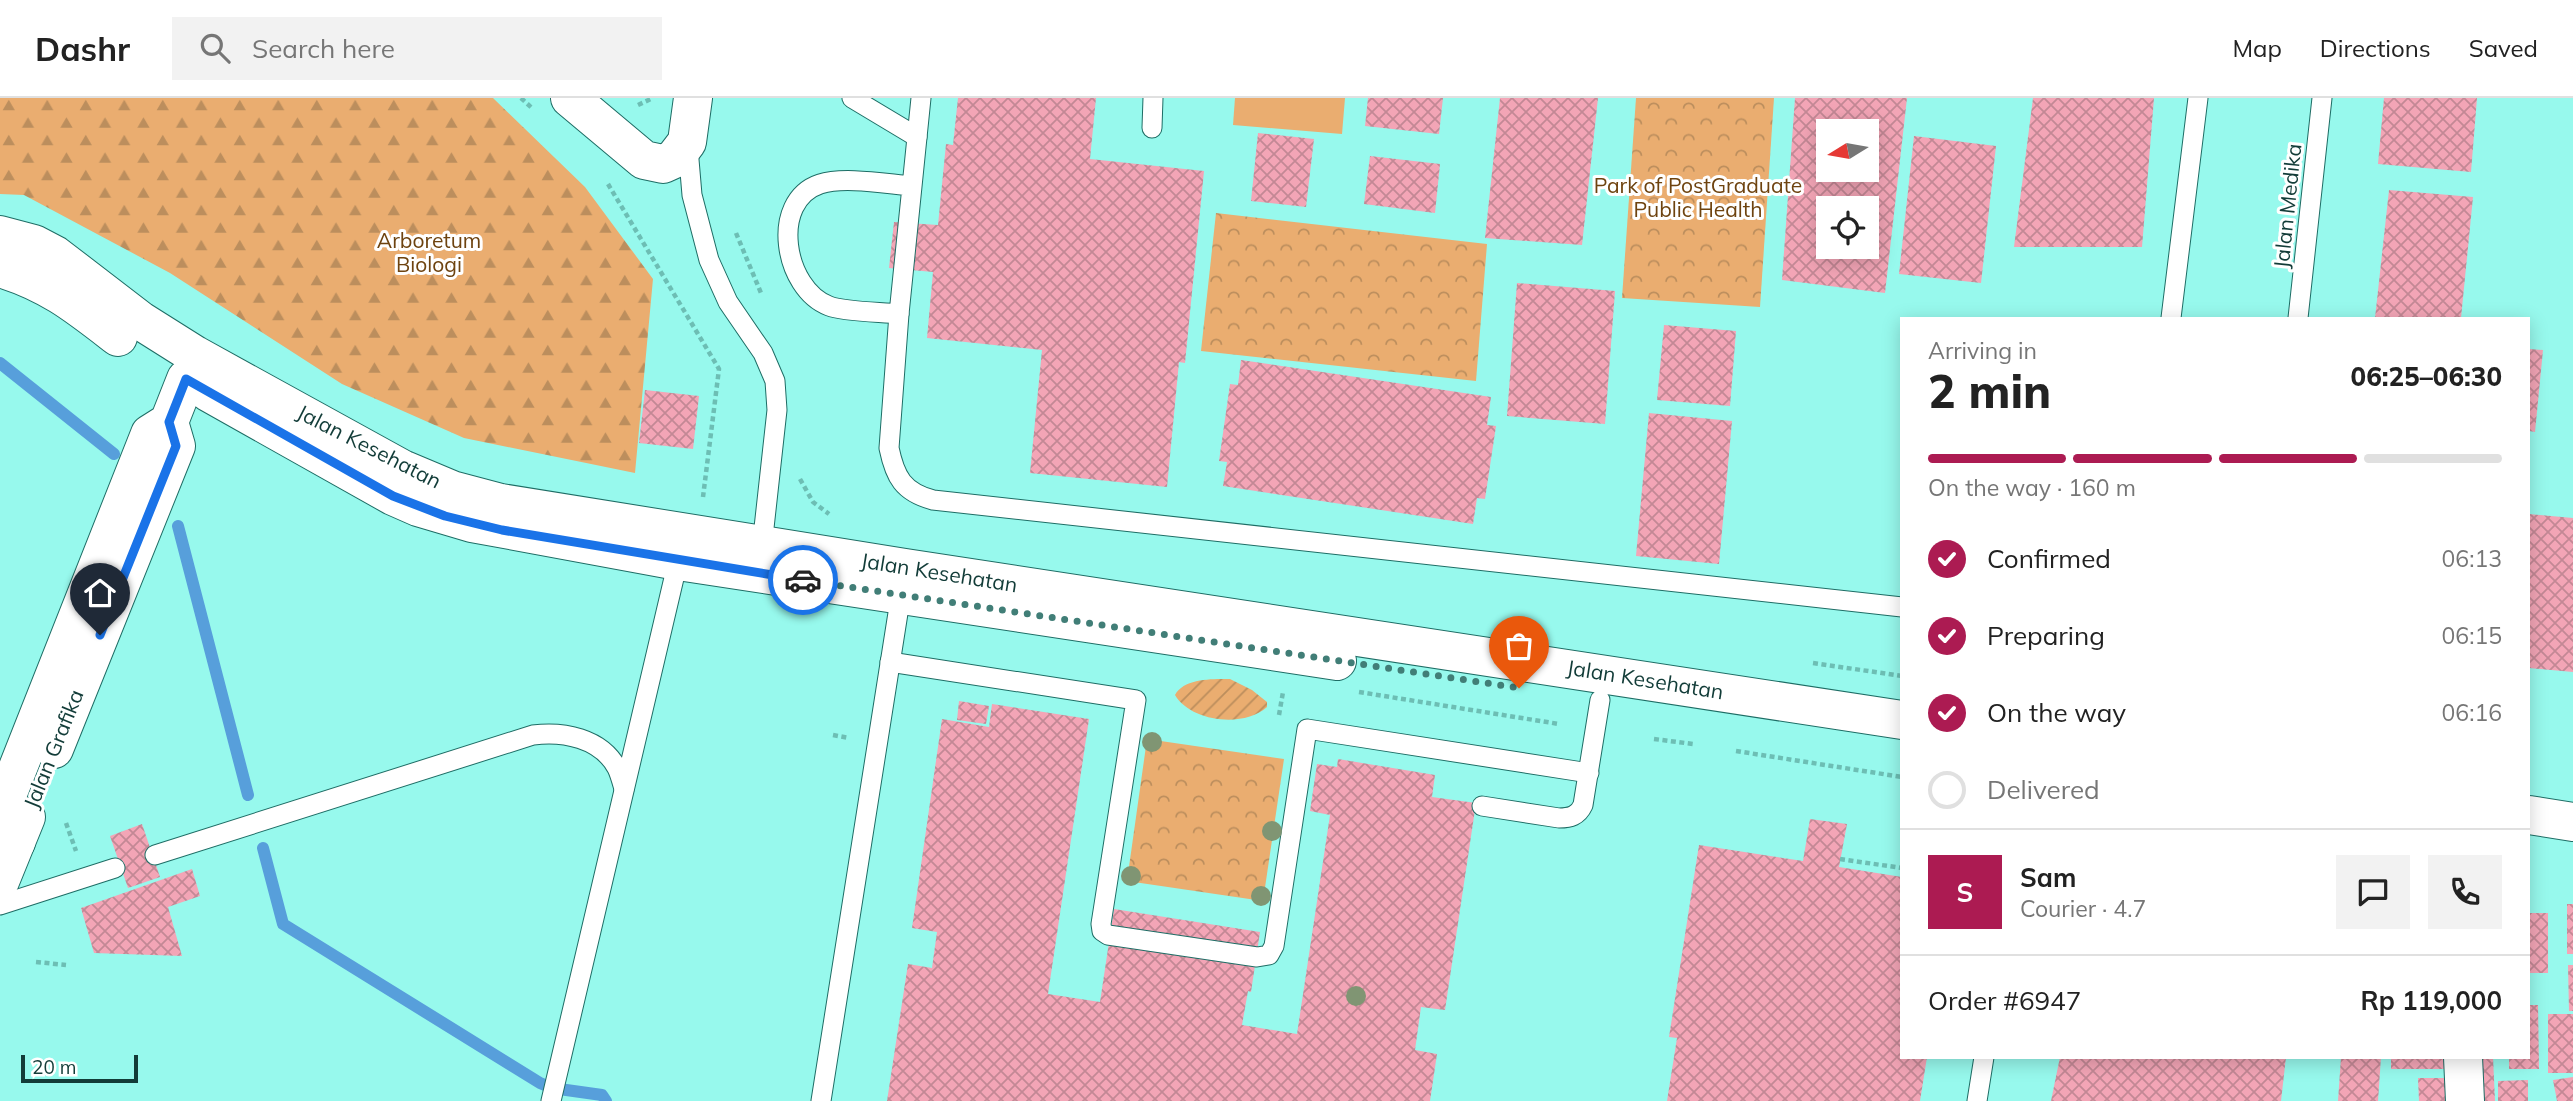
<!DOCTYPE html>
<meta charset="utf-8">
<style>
:root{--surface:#fff;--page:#f2f2f2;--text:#222;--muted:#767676;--line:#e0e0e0;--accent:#ac1b52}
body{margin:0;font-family:Mulish,sans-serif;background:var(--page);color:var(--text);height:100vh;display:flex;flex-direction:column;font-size:26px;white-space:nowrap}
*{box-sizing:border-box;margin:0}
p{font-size:23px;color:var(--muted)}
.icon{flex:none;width:38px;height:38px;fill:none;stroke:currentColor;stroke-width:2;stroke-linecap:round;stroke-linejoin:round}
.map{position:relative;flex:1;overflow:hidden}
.sheet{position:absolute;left:1900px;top:219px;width:630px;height:742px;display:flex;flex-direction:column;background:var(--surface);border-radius:0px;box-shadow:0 4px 18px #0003}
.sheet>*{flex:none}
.needle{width:46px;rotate:259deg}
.tools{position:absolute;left:1816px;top:21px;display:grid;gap:14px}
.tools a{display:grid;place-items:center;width:63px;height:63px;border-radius:0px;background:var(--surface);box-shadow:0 4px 18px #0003;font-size:35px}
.scale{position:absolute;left:21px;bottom:18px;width:117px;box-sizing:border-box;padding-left:7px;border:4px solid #123c38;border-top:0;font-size:19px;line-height:24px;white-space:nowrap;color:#123c38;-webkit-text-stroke:5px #fff;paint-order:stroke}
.pin{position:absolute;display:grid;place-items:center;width:60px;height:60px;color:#fff;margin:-72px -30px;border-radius:50% 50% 50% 0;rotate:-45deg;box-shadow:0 0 7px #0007}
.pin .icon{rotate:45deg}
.courier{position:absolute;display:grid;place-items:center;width:70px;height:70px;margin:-35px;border:5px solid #1a73e8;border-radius:50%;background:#fff;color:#222;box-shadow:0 2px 9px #0007}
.summary em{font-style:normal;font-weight:800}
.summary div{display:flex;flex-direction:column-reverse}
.summary{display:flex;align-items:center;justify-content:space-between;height:119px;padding:0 28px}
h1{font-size:46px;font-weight:800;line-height:52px}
.bar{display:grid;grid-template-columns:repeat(4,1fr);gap:10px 7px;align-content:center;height:84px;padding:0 28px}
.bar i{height:9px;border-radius:5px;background:var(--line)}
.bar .current{background:var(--accent)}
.bar p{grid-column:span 4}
.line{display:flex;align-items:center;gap:18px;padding:0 28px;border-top:2px solid var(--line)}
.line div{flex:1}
.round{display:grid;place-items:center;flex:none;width:74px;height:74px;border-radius:0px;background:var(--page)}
ol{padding:0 28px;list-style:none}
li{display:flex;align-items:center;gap:21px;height:77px}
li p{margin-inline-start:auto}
li .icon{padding:7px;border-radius:50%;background:var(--accent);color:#fff;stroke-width:4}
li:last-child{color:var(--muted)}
li i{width:38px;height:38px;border:4px solid var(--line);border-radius:50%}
header{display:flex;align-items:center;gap:42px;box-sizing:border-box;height:98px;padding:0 35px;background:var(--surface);border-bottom:2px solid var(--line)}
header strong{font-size:33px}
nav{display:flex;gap:38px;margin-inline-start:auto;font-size:24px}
.search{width:490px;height:63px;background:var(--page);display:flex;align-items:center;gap:18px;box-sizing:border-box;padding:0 24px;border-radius:0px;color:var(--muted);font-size:26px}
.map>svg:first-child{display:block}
.forest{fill:url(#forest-firs)}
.park{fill:url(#park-crowns)}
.garden{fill:url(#garden-furrows)}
.pitch{fill:#eaad70}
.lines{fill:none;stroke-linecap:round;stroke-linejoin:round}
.stream{stroke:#579fdb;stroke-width:12}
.building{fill:url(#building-cross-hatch);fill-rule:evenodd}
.service-casing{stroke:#1e6d65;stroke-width:21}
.minor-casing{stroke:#1e6d65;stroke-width:40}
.tertiary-casing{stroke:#1e6d65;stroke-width:40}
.path{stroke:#6dbeb4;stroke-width:4.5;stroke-dasharray:5 3.5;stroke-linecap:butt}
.service{stroke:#fff;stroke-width:19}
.minor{stroke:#fff;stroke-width:38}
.tertiary{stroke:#fff;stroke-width:38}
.tree{fill:#809573}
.done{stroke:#417e77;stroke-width:7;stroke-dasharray:0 12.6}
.route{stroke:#1a73e8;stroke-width:9}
.labels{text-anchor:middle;stroke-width:6;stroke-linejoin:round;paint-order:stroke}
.park-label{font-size:21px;fill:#6e430f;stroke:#fff}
.street-label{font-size:21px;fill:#123c38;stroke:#fff}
</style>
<header>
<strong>Dashr</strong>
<div class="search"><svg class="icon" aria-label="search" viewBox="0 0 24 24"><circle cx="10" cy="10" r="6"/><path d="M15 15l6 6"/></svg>Search here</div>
<nav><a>Map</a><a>Directions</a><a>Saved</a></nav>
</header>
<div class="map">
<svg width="2573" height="1003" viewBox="0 0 2573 1003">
<defs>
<pattern id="forest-firs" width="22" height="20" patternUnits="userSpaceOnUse" patternTransform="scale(1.75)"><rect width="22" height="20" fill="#eaad70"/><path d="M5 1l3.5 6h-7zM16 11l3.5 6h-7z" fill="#bc8e5d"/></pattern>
<pattern id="park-crowns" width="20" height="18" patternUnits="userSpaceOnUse" patternTransform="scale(1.75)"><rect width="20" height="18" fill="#eaad70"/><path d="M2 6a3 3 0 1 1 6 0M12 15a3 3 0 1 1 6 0" fill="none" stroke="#bc8e5d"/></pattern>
<pattern id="garden-furrows" width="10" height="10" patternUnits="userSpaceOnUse" patternTransform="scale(1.75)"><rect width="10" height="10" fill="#eaad70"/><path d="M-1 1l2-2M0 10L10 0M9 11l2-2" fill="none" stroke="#bc8e5d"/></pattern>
<pattern id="building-cross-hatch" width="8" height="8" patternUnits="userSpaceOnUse" patternTransform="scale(1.75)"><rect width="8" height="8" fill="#f3a5b6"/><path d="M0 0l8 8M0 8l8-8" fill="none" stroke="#c38895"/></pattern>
</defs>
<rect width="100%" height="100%" fill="#97f9ed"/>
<path class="forest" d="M0,0H493L585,89L653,181L635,375L464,340L342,286L170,175L24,97L0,96Z"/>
<g class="park">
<path d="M1636,0H1774L1760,209L1622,200Z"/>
<path d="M1216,115L1487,146L1476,283L1201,253Z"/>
<path d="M1147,641L1284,661L1263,803L1127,783Z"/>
</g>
<path class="garden" d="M1230,581L1252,592L1267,604V609C1244,630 1191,624 1175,597C1184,580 1213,581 1230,581Z"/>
<path class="pitch" d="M1235,0H1345L1342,36L1233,27Z"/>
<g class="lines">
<g class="stream">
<path d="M0,265L114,356"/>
<path d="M178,428L248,697"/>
<path d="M263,750L283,826L540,985L552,990L602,997L606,1003"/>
</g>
</g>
<g class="building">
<path d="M958,0H1096L1090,61L1204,73L1185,265L1179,264L1167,389L1030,375L1042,252L927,240L933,174L889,170L894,124L938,127L946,46L953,47Z"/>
<path d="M1368,0H1443L1439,36L1365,28Z"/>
<path d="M1500,0H1598L1582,147L1485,140Z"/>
<path d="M1795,0H1907L1885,195L1782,182ZM1829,33H1867V72H1829ZM1829,110H1867V149H1829Z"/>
<path d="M2033,0H2154L2142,149H2014Z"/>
<path d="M2384,0H2477L2471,74L2378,66Z"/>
<path d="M1258,35L1314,41L1306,109L1251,103Z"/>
<path d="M1914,38L1996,48L1981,185L1899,176Z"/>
<path d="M1370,58L1440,66L1435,115L1364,106Z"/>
<path d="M2389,92L2473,99L2461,220H2375Z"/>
<path d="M1517,185L1615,193L1605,326L1507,318Z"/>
<path d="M1664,227L1736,233L1730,308L1657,302Z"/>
<path d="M2529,251L2543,252L2535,334L2529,333Z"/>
<path d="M1241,262L1491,299L1487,327L1496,328L1485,401L1477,400L1473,426L1223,388L1227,364L1219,363L1230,286L1238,287Z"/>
<path d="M645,292L699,298L693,351L639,345Z"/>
<path d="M1649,315L1732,323L1719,466L1636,458Z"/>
<path d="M2529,416L2573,420V574L2529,570Z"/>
<path d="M959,603L989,608L986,626L957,622Z"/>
<path d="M992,606L1089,621L1048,896L1100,904L1114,811L1260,834L1251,894L1248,893L1242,927L1297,936L1330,717L1310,713L1317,666L1337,669L1338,661L1435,677L1432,699L1476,705L1445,912L1421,909L1415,952L1437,956L1430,1003H887L908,866L932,870L937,834L912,830L942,621L989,629Z"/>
<path d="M1810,721L1847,726L1839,769L1902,779V959H1927L1920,1003H1667L1677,940L1669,939L1699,747L1803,763Z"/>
<path d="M142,726L160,779L128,790L110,738Z"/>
<path d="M192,771L200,798L168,809L182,858L94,855L81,810Z"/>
<rect x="2567" y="806" width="6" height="50"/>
<rect x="2529" y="815" width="19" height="60"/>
<path d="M2568,867H2573V913H2569Z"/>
<path d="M2529,907H2538L2539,971H2509V959H2529Z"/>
<rect x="2548" y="916" width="25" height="59"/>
<path d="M2060,959H2286L2281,1003H2051Z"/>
<path d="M2341,959H2381L2378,1003H2338Z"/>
<rect x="2391" y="959" width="63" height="12"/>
<path d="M2466,959H2493L2495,1003H2468Z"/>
<path d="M2573,979V1003H2557L2553,982Z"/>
<path d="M2418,980H2449L2450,1003H2419Z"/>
<path d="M2528,982V1003H2498V983Z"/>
</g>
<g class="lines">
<defs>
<g id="service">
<path d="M852,0L917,39"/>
<path d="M1152,30L1153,0"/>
<path d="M688,50L692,97L709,162L728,204L763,255L775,283L777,312L762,448"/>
<path d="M912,88C887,86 844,78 820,86C769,103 784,191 829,208C845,214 881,214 899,216L921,0"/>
<path d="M899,216L889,350C895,379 903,394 933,402L1902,509"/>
<path d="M2171,220L2198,0"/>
<path d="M2298,220L2322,0"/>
<path d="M890,564L1136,602L1101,826L1102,833L1108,837L1257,859L1269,857L1274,848L1307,631L1589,675"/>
<path d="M1482,708L1559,720C1570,720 1578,718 1583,707L1600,602"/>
<path d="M155,757L533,637C563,633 601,640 617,670C620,676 622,684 624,691"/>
<path d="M0,807L115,770"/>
<path d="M551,1003L678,463"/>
<path d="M821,1003L901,496"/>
<path d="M1977,1003L1984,959"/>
</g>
<g id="minor">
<path d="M570,0L644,62L663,66L674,61L687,44L693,0"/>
<path d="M54,651L176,348L169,324"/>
<path d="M16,744L4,705L150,336L169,324L186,281"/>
<path d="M0,783L26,719"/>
<path d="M2463,959L2465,1003"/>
</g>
<g id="tertiary">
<path d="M0,137L34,146L55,157L141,223L195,257L402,371L452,392L501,405L905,470L1902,622"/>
<path d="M0,170C50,185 78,208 118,239"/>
<path d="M208,294L393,398L418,409L472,425L678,463L1337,563"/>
<path d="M2529,717L2573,724"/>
</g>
</defs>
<use href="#service" class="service-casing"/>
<use href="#minor" class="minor-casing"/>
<use href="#tertiary" class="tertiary-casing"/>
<g class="path">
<path d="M521,0L533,11"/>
<path d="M638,7L653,0"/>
<path d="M608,86L719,271L703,399"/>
<path d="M736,135L761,195"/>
<path d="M800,381L813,404L829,416"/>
<path d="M1813,565L1902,578"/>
<path d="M1359,594L1559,626"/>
<path d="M1279,617L1283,594"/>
<path d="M833,637L849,640"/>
<path d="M1654,641L1693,646"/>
<path d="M1736,653L1902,679"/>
<path d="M66,725L76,753"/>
<path d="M1840,761L1902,770"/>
<path d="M36,864L66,867"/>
</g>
<use href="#service" class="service"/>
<use href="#minor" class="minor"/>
<use href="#tertiary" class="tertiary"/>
</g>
<g class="tree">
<circle cx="1152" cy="644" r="10"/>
<circle cx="1272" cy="733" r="10"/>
<circle cx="1131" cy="778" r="10"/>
<circle cx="1261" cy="798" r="10"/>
<circle cx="1356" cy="898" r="10"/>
</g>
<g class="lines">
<path class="done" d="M803,482L1519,590"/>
<path class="route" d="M100,537L176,348L169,324L186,281L393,398L445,418L502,432L803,482"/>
</g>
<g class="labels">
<g class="park-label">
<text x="1698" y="95">Park of PostGraduate<tspan x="1698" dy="24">Public Health</tspan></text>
<text x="429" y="150">Arboretum<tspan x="429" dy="24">Biologi</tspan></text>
</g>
<g class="street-label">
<text transform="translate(2288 108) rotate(-84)" y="7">Jalan Medika</text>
<text transform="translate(369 349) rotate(27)" y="7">Jalan Kesehatan</text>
<text transform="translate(939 475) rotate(9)" y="7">Jalan Kesehatan</text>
<text transform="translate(1645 582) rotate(9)" y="7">Jalan Kesehatan</text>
<text transform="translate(54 651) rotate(-68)" y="7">Jalan Grafika</text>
</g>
</g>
</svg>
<div class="tools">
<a><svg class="needle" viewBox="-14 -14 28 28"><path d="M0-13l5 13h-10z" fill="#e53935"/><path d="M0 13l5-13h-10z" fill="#767676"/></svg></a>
<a><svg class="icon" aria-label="locate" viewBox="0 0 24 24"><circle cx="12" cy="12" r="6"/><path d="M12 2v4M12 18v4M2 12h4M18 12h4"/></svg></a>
</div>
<div class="scale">20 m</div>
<div class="pin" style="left:1519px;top:590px;background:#ea580c"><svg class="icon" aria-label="bag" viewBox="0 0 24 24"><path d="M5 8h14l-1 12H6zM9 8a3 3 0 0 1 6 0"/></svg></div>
<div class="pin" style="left:100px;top:537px;background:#1f2937"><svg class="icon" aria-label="home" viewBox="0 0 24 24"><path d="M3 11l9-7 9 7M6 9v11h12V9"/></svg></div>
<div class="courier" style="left:803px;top:482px"><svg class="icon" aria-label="car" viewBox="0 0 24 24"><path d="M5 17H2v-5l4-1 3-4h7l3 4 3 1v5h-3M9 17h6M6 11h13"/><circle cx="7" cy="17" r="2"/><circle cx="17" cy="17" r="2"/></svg></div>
<section class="sheet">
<div class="summary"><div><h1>2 min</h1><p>Arriving in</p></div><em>06:25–06:30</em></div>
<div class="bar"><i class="current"></i><i class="current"></i><i class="current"></i><i></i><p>On the way · 160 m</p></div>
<ol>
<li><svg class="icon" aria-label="check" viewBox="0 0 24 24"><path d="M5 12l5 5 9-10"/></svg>Confirmed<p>06:13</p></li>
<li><svg class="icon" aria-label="check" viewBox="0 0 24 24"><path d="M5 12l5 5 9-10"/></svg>Preparing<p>06:15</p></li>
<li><svg class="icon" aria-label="check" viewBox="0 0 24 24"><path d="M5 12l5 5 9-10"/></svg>On the way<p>06:16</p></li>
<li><i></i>Delivered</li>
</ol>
<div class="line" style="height:126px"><b class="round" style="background:var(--accent);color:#fff">S</b><div><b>Sam</b><p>Courier · 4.7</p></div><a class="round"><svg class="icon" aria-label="chat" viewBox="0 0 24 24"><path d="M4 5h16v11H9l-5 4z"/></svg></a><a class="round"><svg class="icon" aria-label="phone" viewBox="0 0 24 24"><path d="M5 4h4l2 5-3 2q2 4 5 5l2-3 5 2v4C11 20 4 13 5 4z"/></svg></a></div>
<div class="line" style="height:91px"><div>Order #6947</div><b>Rp 119,000</b></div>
</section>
</div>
